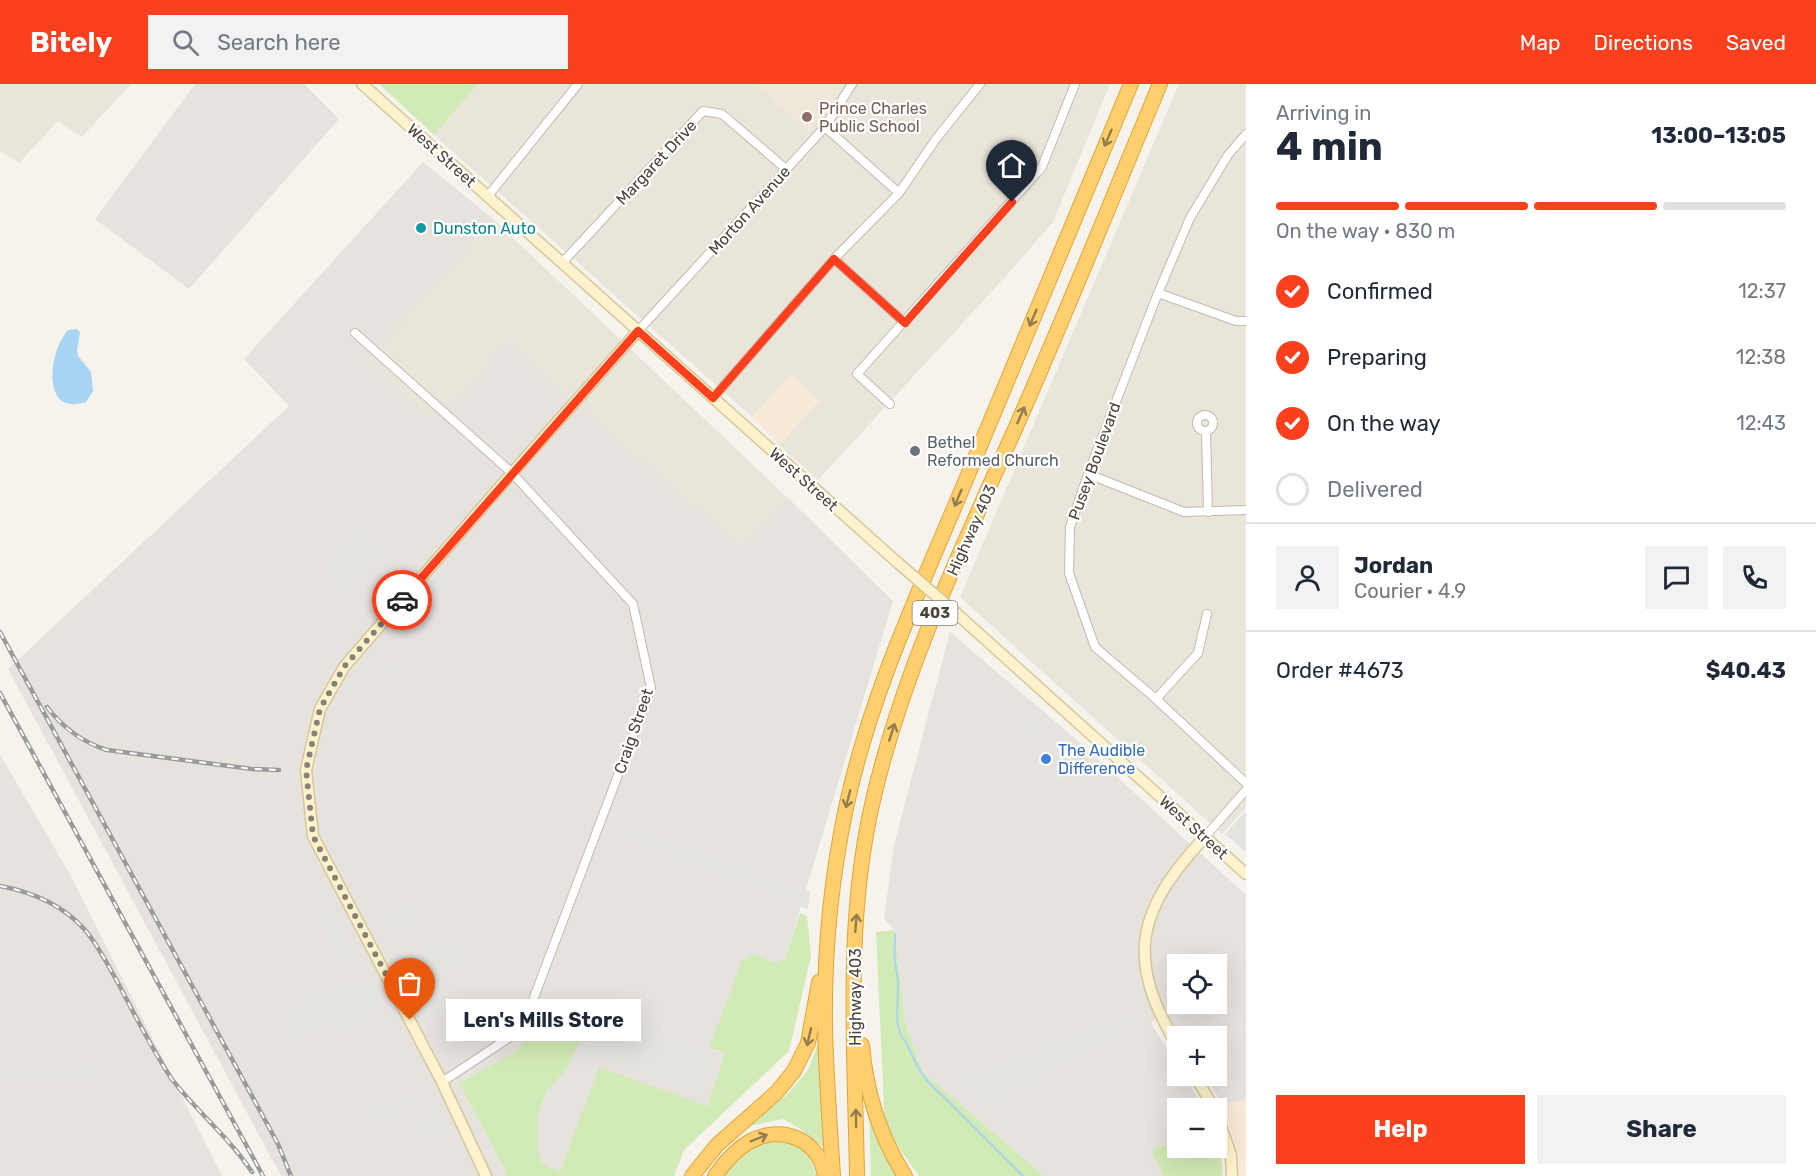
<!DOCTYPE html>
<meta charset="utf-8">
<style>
:root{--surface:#fff;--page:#f2f2f3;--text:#1f2937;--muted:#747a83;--line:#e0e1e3;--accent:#fc3f1d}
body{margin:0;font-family:Rubik,sans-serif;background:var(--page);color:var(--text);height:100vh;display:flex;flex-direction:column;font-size:22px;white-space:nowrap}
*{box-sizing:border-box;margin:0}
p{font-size:20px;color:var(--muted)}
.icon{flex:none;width:33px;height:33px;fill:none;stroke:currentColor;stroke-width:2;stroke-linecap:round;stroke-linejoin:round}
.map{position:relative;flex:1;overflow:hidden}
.side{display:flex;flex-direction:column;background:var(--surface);width:570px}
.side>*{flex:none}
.fabs{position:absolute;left:1167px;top:870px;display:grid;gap:12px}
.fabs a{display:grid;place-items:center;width:60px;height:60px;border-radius:0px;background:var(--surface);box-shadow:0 6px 24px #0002;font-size:30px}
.pin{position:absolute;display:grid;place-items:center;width:51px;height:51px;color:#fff;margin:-62px -26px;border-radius:50% 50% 50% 0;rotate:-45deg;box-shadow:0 0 6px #0007}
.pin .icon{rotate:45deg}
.courier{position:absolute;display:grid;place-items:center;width:60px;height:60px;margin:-30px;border:4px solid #fc3f1d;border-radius:50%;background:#fff;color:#222;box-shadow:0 2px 8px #0007}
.bubble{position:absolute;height:42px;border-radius:0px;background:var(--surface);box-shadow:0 6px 24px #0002;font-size:20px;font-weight:700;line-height:42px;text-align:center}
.headline em{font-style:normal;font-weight:700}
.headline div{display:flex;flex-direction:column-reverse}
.headline{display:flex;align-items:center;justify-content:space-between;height:102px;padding:0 30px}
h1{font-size:39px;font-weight:700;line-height:45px}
.bar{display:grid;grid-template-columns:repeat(4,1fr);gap:9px 6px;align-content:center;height:72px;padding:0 30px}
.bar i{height:8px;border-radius:4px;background:var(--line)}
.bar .current{background:var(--accent)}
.bar p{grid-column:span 4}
.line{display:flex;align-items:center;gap:15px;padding:0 30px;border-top:2px solid var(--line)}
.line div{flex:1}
.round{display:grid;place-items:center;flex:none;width:63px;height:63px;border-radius:0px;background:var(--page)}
ol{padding:0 30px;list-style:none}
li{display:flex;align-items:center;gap:18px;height:66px}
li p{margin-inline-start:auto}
li .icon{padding:6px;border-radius:50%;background:var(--accent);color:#fff;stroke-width:4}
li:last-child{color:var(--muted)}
li i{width:33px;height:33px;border:3px solid var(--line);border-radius:50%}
.cta{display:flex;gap:12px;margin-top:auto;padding:12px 30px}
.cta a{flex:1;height:69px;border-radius:0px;background:var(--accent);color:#fff;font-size:24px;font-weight:700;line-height:69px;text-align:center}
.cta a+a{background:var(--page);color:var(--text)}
header{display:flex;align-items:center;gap:36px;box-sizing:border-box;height:84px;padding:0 30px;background:var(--accent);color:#fff}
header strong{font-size:28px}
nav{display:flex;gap:33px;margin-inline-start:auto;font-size:21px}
.search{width:420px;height:54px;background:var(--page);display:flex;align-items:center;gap:15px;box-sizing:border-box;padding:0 21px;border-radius:0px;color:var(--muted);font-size:22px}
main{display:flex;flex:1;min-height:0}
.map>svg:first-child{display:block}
.residential{fill:#eae5da}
.commercial{fill:#f7ead8}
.industrial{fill:#e6e2dd;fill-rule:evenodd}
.education{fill:#efe8d6}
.green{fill:#d2eab5}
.parking{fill:#e5e3e0}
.water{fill:#a9d4f2}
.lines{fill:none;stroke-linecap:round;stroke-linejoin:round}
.stream{stroke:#a9d4f2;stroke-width:2}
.street-casing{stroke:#c2bbae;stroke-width:10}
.secondary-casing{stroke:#d6c79b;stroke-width:13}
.highway-casing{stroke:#e0a43c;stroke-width:16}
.street{stroke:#fff;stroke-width:8}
.secondary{stroke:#fff3cd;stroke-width:10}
.highway{stroke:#ffcf6e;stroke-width:14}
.rail-casing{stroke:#9a9a9a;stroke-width:4.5}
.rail{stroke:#fff;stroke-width:2;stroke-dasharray:7;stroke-linecap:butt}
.secondary-bridge-casing{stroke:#d6c79b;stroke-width:13;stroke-linecap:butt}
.secondary-bridge{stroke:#fff3cd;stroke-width:10}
.oneway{stroke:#937c4e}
.done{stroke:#878178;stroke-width:6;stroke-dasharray:0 10.8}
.route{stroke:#fc3f1d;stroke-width:8}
.education-dot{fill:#8d6e63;stroke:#fff;stroke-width:2}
.culture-dot{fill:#0f9aa8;stroke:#fff;stroke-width:2}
.worship-dot{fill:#6b7280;stroke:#fff;stroke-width:2}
.shop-dot{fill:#3f7fe0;stroke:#fff;stroke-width:2}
.labels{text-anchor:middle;stroke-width:4.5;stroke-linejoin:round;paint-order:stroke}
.shield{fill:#fff;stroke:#817c74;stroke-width:1.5}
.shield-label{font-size:15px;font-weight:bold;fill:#4b4439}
.education-label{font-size:16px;fill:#785e54;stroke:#fff;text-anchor:start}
.street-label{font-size:16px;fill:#4b4439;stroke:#fff}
.culture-label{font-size:16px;fill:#0d838f;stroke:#fff;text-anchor:start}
.worship-label{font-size:16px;fill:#5b616d;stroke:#fff;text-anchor:start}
.shop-label{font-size:16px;fill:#366cbe;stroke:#fff;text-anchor:start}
</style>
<header>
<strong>Bitely</strong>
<div class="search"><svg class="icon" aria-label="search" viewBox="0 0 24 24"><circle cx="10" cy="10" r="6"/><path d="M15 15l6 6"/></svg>Search here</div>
<nav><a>Map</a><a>Directions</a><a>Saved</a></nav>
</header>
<main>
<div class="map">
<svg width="1246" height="1092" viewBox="0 0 1246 1092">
<rect width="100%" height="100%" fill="#f6f3ec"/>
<g class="residential">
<path d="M0,0H131L82,53L58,37L19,79L0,67Z"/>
<path d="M478,0H755L809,47L832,20L842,0H1110L1053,138L1007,191L818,396L779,361L819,317L791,291L752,333L434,51Z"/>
<path d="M1179,0H1246V724L1222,750L960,513Z"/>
<path d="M493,135L788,414L739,461L580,324L509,257L435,338L364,278Z"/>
</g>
<g class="commercial">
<path d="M791,290L819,317L779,361L752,333Z"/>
<path d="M1246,1015V1092H1239L1238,1068L1223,1021Z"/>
</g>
<g class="industrial">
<path d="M195,0H304L339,35L189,205L95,135Z"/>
<path d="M423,78L493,135L365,278L435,338L509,257L580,324L739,461L788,414L893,517L785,875L775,879L753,870L710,965L725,969L707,1022L599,984L560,1089L542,1079L538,1067L537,1030L547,1007L566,986L537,942L515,968L459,999L504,1084L506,1092H281L8,585L289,322L244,275Z"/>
<path d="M950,548L1078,657L1246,811V1015L1223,1021L1205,992H1216V952H1181L1164,928L1151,939L1177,982L1178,992H1184L1204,1024H1178L1177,1055L1151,1067L1164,1092H1044L923,988L905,938L894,846L884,834L894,761ZM1178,880H1216V920H1178Z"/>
<path d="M0,670L69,789L222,1092H0Z"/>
</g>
<path class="education" d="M755,0H842L832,20L809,47Z"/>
<g class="green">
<path d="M379,0H478L434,51Z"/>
<path d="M800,829L807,832L811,872L789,967L684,1066L674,1092H506L504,1084L459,999L515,968L536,942L580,957L566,986L547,1007L537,1030L538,1067L542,1079L560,1088L599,983L707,1022L725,969L709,964L742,877L753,870L775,879L785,875Z"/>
<path d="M894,846L905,938L923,988L1044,1092H919L885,1044L876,848Z"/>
<path d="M824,944L825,1064L802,1046L783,1035L745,1043L786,1012L808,986Z"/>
<path d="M869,1024L902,1092H871Z"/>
<path d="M787,1054L807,1068L817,1092H724C743,1066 754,1056 787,1054Z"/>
<path d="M1177,1055L1178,1064H1216L1217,1060L1222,1079L1223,1092H1164L1151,1067Z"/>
</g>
<g class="parking">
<path d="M361,437L392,465L350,512L319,484Z"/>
<path d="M442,489L456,502L441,518L427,506Z"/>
<path d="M423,514L437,528L419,547L410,539L416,533L411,528Z"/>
<path d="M387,571L405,583L391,604L383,599L379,606L368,598Z"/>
<path d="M1030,626L1085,676L1058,706L1043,691L1062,669L1040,649L1024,666L1008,650Z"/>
<path d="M1246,727V768L1225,750Z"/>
<path d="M628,738L810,807L808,825L621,756Z"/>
<path d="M366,790L384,824L413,810L427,839L393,857L388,848L383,846L360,807L358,795Z"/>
<path d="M310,799L320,817L327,813L358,873L340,882L307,819L314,816L311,811L293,820L288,810Z"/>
<path d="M456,845L472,880L440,898L455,928L431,939L420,923L422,915L415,902L409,899L396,875Z"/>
<path d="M1125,875L1127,896L1135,919L1121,925L1104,883Z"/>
<path d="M347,890L352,899L361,894L364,900L373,896L387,924L382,927L383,930L336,954L329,942L295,959L278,926Z"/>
<path d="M1139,923L1146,940L979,1031L953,995Z"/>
<path d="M389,930L432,1014L371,1045L362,1027L410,1003L412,1008L415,1006L379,935Z"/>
<path d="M622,933L719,971L702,1016L582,970L595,937L617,945Z"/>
<path d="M456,934L465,950L441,963L433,947Z"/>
<path d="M106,980L107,995L0,1000V984Z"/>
<path d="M439,1026L458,1061L452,1065L444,1050L420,1063L415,1054L410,1056L401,1040L406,1038L409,1043Z"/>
</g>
<path class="water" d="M77,245L80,248L77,266L78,272L91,288L93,307L86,318C40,333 49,267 68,246Z"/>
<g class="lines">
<path class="stream" d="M895,850C895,860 894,870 895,879C896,885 898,891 898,898C899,914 892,946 906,958C915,979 924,998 943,1012L1023,1092"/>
<defs>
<g id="street">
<path d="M825,43L899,109"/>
<path d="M1246,50L1228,71L1190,134L1158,209L1088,390L1070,443L1069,489L1095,563L1156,615L1246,699"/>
<path d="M488,112L578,0"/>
<path d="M834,175L905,239"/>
<path d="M562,179L703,27L722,30L786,85"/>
<path d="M1158,209L1236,237H1246"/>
<path d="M638,247L825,43L852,0"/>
<path d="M355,249L512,389L633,520L651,604L530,924L510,953L442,998"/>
<path d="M713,314L834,175L899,109L936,55L980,0"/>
<path d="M890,320L857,290L1042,83L1075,0"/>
<circle cx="1205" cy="339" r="8"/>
<path d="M1206,348L1208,428"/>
<path d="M1088,390L1184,428L1246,426"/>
<path d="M1156,615L1198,569L1207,530"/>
<path d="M1205,753L1246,706"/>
</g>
<g id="secondary">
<path d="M362,0L898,479"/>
<path d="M956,529L1246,790"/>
<path d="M1178,963C1125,874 1136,827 1205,753"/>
<path d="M1195,992L1214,1024"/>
<path d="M1216,1028L1231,1071L1232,1092"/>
<path d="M486,1092L442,998L313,752L306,686L320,625L344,583L512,389L638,247"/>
</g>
<g id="highway">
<path d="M862,961C866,1007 880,1053 905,1092"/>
<path d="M692,1092L717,1061L776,1009L794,987L808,959L819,898"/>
<path d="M715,1092C724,1079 735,1066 749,1058C780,1040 819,1054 825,1092"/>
<path d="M833,1092C830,1042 826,992 825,942C824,870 831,795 846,724C869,615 917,512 960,410C1017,273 1074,137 1131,0"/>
<path d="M857,1092C855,966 844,836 874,712C905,581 965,458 1019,336C1068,225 1113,112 1160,0"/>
</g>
</defs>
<use href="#street" class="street-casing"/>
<use href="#secondary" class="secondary-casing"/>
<use href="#highway" class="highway-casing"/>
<use href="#street" class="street"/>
<use href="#secondary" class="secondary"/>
<use href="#highway" class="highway"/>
<defs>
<g id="rail">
<path d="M0,548L278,1060L291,1092"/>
<path d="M0,609L263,1092"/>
<path d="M47,623C63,644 82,658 107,666L252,685L279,686"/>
<path d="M0,802C32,808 63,821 85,846C98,861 107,880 117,897C134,930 151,963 171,994C196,1027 229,1053 252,1088"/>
</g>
</defs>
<use href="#rail" class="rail-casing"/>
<use href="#rail" class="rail"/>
<defs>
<path id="secondary-bridge" d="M898,479L956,529"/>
</defs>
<use href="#secondary-bridge" class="secondary-bridge-casing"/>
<use href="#secondary-bridge" class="secondary-bridge"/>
</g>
<defs><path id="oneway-shaft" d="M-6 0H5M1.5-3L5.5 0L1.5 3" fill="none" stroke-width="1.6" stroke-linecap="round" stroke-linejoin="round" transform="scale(1.5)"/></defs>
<g class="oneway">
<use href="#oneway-shaft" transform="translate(1108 54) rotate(113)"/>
<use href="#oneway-shaft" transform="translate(1033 234) rotate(113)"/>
<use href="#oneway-shaft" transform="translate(1021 331) rotate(-66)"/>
<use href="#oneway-shaft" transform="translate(958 414) rotate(113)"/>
<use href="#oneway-shaft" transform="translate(892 648) rotate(-72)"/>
<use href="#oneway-shaft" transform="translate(848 715) rotate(104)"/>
<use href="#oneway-shaft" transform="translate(856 839) rotate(-85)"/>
<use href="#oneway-shaft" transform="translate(809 953) rotate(103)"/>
<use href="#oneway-shaft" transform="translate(856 1034) rotate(-91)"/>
<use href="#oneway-shaft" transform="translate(759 1054) rotate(-22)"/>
</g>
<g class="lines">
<path class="done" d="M402,516L344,583L320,625L306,686L313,752L410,936"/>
<path class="route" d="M402,516L638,247L713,314L834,175L905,239L1012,118"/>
</g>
<circle class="education-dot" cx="807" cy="33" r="6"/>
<circle class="culture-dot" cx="421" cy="144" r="6"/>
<circle class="worship-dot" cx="915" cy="367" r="6"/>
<circle class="shop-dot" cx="1046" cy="675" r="6"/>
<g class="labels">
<rect class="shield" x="912.5" y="517" width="45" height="24" rx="4.5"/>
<g class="shield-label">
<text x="935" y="534">403</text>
</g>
<g class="education-label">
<text x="819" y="30">Prince Charles<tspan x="819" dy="18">Public School</tspan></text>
</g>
<g class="street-label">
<text transform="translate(442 71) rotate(42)" y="6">West Street</text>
<text transform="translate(656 78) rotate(-47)" y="6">Margaret Drive</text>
<text transform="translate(749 126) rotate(-48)" y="6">Morton Avenue</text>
<text transform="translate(1094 377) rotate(-70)" y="6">Pusey Boulevard</text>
<text transform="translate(804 395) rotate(42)" y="6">West Street</text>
<text transform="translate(971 446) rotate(-66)" y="6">Highway 403</text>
<text transform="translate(633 647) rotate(-71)" y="6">Craig Street</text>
<text transform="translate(1194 743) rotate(42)" y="6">West Street</text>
<text transform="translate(855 913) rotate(-90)" y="6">Highway 403</text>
</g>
<g class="culture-label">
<text x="433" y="150">Dunston Auto</text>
</g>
<g class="worship-label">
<text x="927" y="364">Bethel<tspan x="927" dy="18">Reformed Church</tspan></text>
</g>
<g class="shop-label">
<text x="1058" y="672">The Audible<tspan x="1058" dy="18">Difference</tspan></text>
</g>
</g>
</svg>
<div class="fabs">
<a><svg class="icon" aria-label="locate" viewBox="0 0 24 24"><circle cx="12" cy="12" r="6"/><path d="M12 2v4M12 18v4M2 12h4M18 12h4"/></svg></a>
<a>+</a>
<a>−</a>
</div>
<div class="pin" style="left:410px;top:936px;background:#ea580c"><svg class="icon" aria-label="bag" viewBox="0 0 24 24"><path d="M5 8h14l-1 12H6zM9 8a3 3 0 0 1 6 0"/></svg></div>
<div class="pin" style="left:1012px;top:118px;background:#1f2937"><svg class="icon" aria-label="home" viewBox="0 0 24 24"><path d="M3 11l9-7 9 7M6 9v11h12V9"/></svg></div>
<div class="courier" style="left:402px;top:516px"><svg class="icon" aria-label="car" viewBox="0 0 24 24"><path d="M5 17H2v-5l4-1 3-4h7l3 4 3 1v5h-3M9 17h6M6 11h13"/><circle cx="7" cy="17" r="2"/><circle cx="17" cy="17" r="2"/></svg></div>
<div class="bubble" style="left:446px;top:915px;width:195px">Len's Mills Store</div>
</div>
<section class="side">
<div class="headline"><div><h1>4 min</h1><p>Arriving in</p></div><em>13:00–13:05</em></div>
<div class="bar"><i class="current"></i><i class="current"></i><i class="current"></i><i></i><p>On the way · 830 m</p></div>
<ol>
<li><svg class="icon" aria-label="check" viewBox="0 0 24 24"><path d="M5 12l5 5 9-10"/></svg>Confirmed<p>12:37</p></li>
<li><svg class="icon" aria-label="check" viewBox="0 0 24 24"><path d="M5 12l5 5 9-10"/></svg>Preparing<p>12:38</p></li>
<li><svg class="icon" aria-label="check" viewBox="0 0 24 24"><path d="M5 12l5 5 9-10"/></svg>On the way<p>12:43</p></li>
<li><i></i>Delivered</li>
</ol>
<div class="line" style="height:108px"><a class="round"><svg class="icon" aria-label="person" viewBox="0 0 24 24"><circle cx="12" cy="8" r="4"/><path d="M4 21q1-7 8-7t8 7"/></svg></a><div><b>Jordan</b><p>Courier · 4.9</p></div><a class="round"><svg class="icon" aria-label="chat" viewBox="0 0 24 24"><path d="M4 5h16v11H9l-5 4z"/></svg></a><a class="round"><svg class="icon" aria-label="phone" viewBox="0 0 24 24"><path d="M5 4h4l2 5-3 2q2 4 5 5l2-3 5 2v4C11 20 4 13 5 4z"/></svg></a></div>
<div class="line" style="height:78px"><div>Order #4673</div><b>$40.43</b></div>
<div class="cta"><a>Help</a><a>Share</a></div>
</section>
</main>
